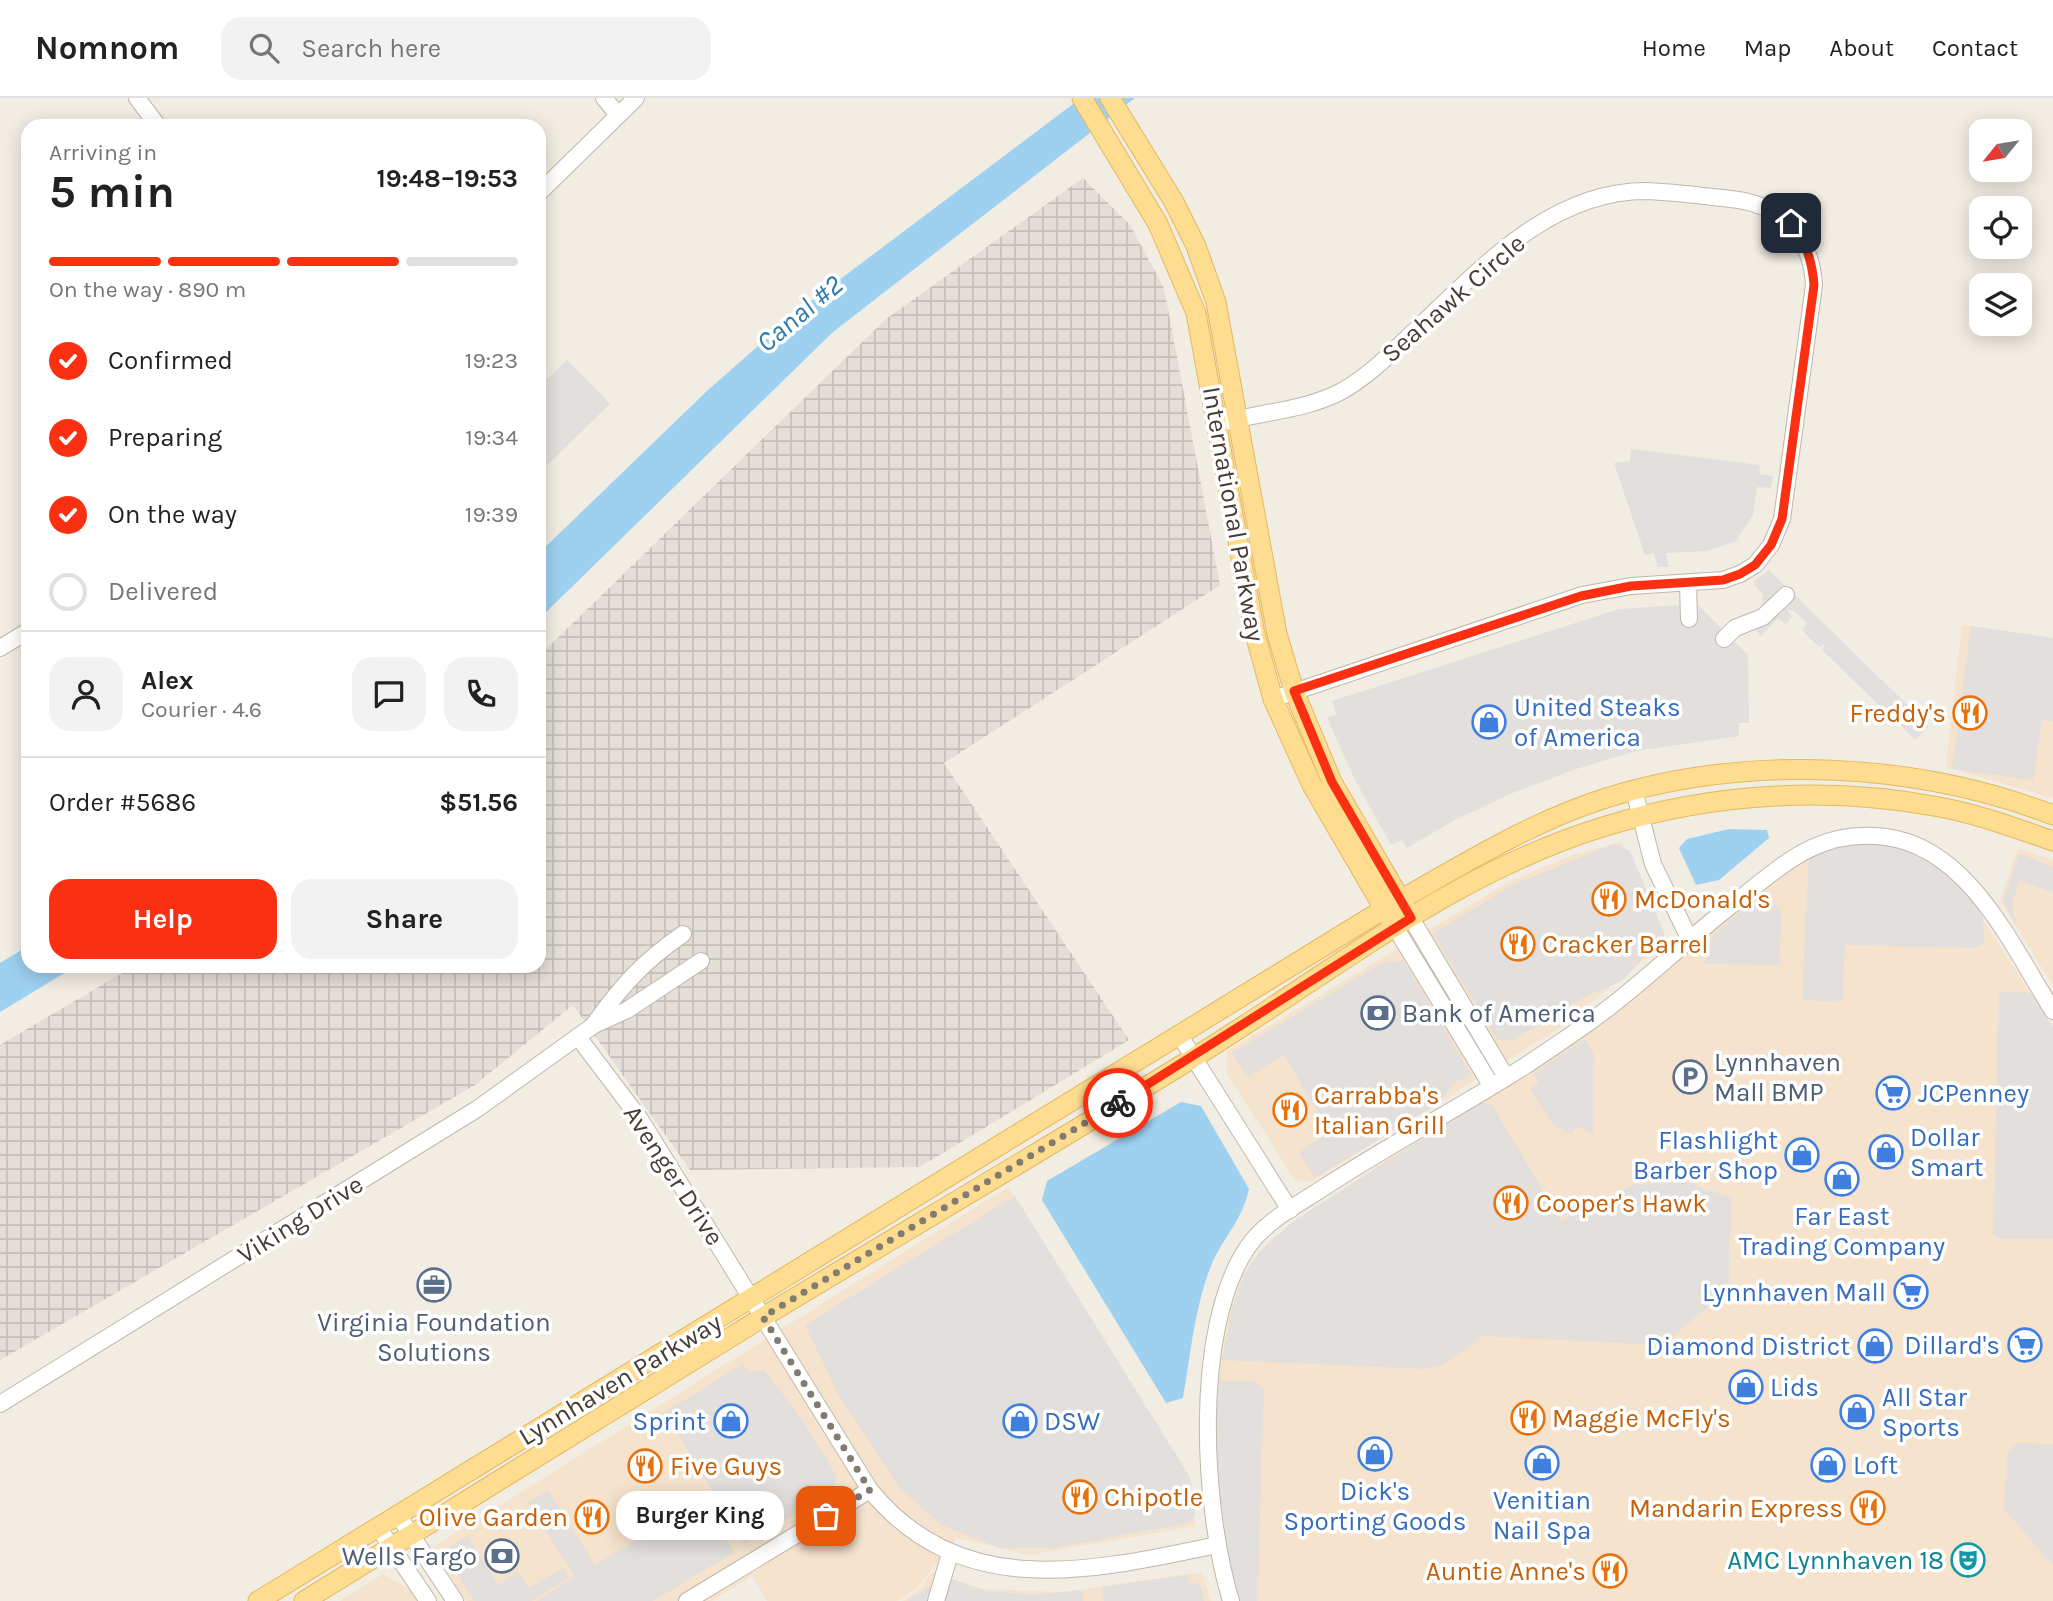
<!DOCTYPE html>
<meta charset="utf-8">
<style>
:root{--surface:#fff;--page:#f2f2f2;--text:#222;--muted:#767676;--line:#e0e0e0;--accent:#fb2f11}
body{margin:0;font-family:Karla,sans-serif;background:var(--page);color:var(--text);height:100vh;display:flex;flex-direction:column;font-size:26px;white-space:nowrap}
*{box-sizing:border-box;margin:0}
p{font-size:23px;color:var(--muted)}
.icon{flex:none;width:38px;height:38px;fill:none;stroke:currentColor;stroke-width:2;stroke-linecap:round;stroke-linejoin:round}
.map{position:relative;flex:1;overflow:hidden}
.side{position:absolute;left:21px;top:21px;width:525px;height:854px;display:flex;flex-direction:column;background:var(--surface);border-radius:21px;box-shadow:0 4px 18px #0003}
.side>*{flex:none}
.needle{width:46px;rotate:240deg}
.fabs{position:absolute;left:1969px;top:21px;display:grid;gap:14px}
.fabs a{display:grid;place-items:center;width:63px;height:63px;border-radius:14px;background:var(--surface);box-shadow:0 4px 18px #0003;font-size:35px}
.pin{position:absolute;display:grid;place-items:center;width:60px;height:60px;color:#fff;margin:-30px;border-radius:14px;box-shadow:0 4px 10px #0006}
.courier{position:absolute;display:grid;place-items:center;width:70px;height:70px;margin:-35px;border:5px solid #fb2f11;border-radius:50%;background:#fff;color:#222;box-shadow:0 2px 9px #0007}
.bubble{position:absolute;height:49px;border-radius:21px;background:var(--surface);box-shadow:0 4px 18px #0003;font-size:23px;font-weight:700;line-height:49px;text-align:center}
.summary em{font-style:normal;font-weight:700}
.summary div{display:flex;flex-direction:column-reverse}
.summary{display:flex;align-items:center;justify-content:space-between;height:119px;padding:0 28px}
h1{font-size:46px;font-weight:700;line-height:52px}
.bar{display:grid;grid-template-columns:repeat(4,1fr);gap:10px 7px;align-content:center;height:84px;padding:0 28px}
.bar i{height:9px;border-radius:5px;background:var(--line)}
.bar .current{background:var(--accent)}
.bar p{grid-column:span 4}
.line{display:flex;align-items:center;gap:18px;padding:0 28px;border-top:2px solid var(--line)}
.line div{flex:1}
.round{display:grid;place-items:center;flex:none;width:74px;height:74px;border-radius:21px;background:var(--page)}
ol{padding:0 28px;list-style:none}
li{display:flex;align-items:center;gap:21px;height:77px}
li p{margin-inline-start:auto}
li .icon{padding:7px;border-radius:50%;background:var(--accent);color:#fff;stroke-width:4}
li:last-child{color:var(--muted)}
li i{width:38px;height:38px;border:4px solid var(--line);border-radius:50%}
.button{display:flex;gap:14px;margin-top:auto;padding:14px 28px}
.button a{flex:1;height:80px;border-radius:21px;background:var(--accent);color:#fff;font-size:28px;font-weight:700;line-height:80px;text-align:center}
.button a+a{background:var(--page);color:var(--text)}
header{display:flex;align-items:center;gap:42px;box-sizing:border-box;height:98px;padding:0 35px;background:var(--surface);border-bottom:2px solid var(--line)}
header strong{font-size:33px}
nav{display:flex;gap:38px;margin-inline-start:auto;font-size:24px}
.search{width:490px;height:63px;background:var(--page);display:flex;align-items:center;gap:18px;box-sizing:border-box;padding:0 24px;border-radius:21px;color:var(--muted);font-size:26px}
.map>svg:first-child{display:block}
.commercial{fill:#f5e3cd}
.industrial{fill:url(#industrial-grid)}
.parking{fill:#e2dfdc}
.water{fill:#9ed0f0}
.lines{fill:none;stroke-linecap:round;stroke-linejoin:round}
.minor-casing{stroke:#c0b7a9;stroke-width:18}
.major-casing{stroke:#e3b960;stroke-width:21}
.minor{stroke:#fff;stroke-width:16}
.major{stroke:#fedc90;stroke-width:19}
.done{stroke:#817b71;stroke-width:7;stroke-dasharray:0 12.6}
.route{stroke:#fb2f11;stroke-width:9}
.labels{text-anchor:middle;stroke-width:7;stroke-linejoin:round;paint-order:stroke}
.street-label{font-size:26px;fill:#443d33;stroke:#fff}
.shop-label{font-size:26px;fill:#366cbe;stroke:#fff;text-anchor:start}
.food-label{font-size:26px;fill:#c56008;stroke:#fff;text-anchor:start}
.service-label{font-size:26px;fill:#4e5e75;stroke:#fff;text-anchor:start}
.culture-label{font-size:26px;fill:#0d838f;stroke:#fff;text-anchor:end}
.water-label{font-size:28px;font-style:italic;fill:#2d7baf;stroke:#fff}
</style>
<header>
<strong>Nomnom</strong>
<div class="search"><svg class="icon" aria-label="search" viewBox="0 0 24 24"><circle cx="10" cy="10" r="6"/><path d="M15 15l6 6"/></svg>Search here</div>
<nav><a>Home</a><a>Map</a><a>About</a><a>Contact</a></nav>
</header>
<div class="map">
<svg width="2053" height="1503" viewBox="0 0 2053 1503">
<defs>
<pattern id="industrial-grid" width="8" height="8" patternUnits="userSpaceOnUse" patternTransform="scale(1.75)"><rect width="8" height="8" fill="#e4ded8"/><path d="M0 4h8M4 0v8" fill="none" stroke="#c5bfba"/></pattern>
</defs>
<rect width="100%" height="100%" fill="#f2ede3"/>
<g class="commercial">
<path d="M1962,527L2053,540V700L1946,669Z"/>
<path d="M1621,744L1664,846L1558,931L1311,1084L1295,1082L1227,976V953L1507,785L1572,757Z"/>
<path d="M2018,750L2053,762V887L2000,803Z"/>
<path d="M1814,756L1964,792L2053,931V1503H1237L1216,1398L1214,1310L1224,1231L1242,1177L1270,1142L1399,1053L1577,941L1657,879L1784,774Z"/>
<path d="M1008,1089L1191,1382L1195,1428L1030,1457L957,1440L916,1491L897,1503H767L752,1478L712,1503H466L432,1450Z"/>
<path d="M932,1474L983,1491L1062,1494L1202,1474L1211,1503H902L918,1493Z"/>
<path d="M383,1476L411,1492L420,1503H340Z"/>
</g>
<path class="industrial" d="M1083,80L1130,127L1164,190L1220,487L944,665L1129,942L920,1069L690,1072L573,907L475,987L0,1262V947L134,868H539V558L886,221Z"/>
<g class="parking">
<path d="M567,262L610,306L539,375V289Z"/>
<path d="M1631,351L1760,367L1759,376L1773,378L1771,390L1757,389L1753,417L1736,443L1707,453L1666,455L1669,469H1658L1654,455L1645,457L1614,365L1630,363Z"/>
<path d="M1769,472L1929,628L1915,642L1897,624L1903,617L1895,609L1886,614L1822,552L1826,545L1819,549L1802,532L1807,525L1795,514L1787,511L1792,519L1786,526L1778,520L1760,539L1756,531L1763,497L1753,484Z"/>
<path d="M1697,506L1748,557L1749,625H1739V638L1636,653L1573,672L1510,696L1453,723L1407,750L1402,742L1391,747L1355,682L1327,620L1336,616L1332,603L1619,511Z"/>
<path d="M1971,528L2053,540V623L2042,622L2033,682L1952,671Z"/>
<path d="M1866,743L1911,751L1959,781L1983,819L1984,846L1974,850L1845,847L1842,904L1802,902L1809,755Z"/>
<path d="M1615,746L1630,753L1665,837L1622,883L1586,898L1512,943L1497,941L1433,836L1512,787Z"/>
<path d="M2019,755L2053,769V795L2020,782L2012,805L2017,828L2003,804Z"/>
<path d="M1761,799L1770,801L1782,815L1779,867L1705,866L1706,854L1713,837L1753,803Z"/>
<path d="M1403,862L1471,976L1453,986L1439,1005L1315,1080L1299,1054L1330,1034L1284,957L1247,979L1232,955L1381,865Z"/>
<path d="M1999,894L2031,895L2053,929V1141H2002L1993,1136Z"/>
<path d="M1585,941L1594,956L1593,1035L1576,1028L1571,1037L1551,1024L1530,991L1539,985L1533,975Z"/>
<path d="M1480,1004L1492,1007L1561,1123L1635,1086L1682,1083L1731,1100L1729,1191L1662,1247L1483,1238L1444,1266L1427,1271L1222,1262L1233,1207L1244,1177L1259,1154L1292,1124Z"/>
<path d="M1015,1098L1190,1379L1195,1418L1188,1425L1055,1450H1000L942,1427L900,1391L839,1298L805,1227Z"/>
<path d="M743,1266L749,1274L764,1272L799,1317L836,1377L834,1393L744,1446L676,1333L660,1329L655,1320Z"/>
<path d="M1219,1283L1256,1284L1264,1293L1257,1503H1239L1230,1469L1218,1389L1215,1320Z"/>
<path d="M2017,1345L2053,1346V1467L2004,1411L2008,1354Z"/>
<path d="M548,1392L595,1467L690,1409L709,1441L721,1434L734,1454L653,1503H537L575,1479L528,1404Z"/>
<path d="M467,1438L498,1487L519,1474L529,1490L563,1470L569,1480L531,1503H474L444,1453Z"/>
<path d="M1188,1477L1189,1486L1200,1485L1204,1503H1104L1101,1489Z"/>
<path d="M946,1479L985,1493L1036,1497L1081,1492L1083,1503H907Z"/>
</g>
<g class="water">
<path d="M1081,0H1135L833,234L539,521V455L708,292L798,213Z"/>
<path d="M1729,731L1767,732L1769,740L1719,782L1696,787L1679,750L1687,741Z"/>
<path d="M28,848V868H76L0,914V865Z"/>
<path d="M1181,1004L1201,1008L1249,1091C1242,1122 1226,1136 1213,1163C1195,1205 1191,1255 1183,1300L1166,1305L1042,1102L1047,1083Z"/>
</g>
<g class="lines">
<defs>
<g id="minor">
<path d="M137,0L158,28"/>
<path d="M604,0L618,17"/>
<path d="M539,95L636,0"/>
<path d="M1218,326C1258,314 1305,313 1342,293C1372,276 1397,249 1423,225C1485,166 1553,93 1646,93C1674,94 1703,98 1731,101C1781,106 1811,137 1814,187L1782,421L1771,447L1755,467L1740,476L1723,482L1631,488L1582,497L1273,601"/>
<path d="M1688,485L1689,521"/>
<path d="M1724,541L1735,530L1763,519L1786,497"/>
<path d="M0,550L28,533"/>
<path d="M1634,692L1653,766L1689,840"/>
<path d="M1411,820L1506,979"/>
<path d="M1395,829L1491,987"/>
<path d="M595,925C622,887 644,863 683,836"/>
<path d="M1180,938L1290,1112"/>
<path d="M578,939L640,1021L870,1392C961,1503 1089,1474 1217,1447"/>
<path d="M0,1306L477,1011L594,927L627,912L701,863"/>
<path d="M398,1417L455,1503"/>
<path d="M378,1429L428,1503"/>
<path d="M687,1503L870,1392"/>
<path d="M936,1503L949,1459"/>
<path d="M1231,1503C1203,1411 1192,1233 1247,1150C1265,1123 1296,1108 1323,1090C1389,1047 1459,1010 1525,968C1561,944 1599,919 1632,891C1666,863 1698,833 1733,806C1783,767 1818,730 1886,739C1969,750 2012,848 2053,913"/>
</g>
<g id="major">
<path d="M1082,0L1158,126L1196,215L1255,536L1273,601L1312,687L1390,821"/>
<path d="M1110,0L1174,104L1196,148L1216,204L1277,536L1294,593L1332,684L1406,811"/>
<path d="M258,1503L1384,811C1456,771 1527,725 1606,700C1747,656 1915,664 2053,717"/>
<path d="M304,1503C459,1408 612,1311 768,1216C909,1131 1052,1047 1193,960C1327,878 1453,774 1606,728C1713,695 1829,688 1939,709C1978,716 2015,730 2053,743"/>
</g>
</defs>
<use href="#minor" class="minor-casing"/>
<use href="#major" class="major-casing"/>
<use href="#minor" class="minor"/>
<use href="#major" class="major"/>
</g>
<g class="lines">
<path class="done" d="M826,1418L870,1392L763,1219L1118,1005"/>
<path class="route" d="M1118,1005L1411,820L1332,684L1294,593L1581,498L1631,488L1723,482L1740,476L1755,467L1771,447L1782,421L1814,187C1812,162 1806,144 1791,125"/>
</g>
<defs>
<symbol id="restaurant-ring" viewBox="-11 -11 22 22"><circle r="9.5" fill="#fff" stroke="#e8710a" stroke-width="1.5"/><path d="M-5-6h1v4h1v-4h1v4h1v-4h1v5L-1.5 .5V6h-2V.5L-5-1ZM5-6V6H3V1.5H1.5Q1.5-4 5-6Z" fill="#e8710a"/></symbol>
<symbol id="shop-ring" viewBox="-11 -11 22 22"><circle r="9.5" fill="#fff" stroke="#3f7fe0" stroke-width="1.5"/><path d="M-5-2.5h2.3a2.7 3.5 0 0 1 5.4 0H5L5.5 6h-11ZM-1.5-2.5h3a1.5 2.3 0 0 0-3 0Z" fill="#3f7fe0"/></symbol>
<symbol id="bank-ring" viewBox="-11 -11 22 22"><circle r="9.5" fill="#fff" stroke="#5c6f8a" stroke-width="1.5"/><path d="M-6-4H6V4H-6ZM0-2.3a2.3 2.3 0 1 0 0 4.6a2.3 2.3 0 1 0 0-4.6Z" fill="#5c6f8a"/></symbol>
<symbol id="parking-ring" viewBox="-11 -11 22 22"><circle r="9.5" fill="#fff" stroke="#5c6f8a" stroke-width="1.5"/><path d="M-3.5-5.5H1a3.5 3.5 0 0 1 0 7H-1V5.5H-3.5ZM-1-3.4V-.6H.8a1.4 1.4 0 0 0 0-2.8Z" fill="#5c6f8a"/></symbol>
<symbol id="supermarket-ring" viewBox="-11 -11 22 22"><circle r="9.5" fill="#fff" stroke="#3f7fe0" stroke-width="1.5"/><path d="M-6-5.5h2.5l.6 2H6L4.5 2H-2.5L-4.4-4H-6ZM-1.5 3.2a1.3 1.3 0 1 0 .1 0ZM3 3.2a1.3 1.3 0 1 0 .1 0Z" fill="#3f7fe0"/></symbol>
<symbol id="office-ring" viewBox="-11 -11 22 22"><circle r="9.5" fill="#fff" stroke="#5c6f8a" stroke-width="1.5"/><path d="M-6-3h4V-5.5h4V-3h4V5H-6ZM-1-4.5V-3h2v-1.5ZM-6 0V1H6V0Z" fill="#5c6f8a"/></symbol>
<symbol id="theatre-ring" viewBox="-11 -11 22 22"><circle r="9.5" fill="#fff" stroke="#0f9aa8" stroke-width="1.5"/><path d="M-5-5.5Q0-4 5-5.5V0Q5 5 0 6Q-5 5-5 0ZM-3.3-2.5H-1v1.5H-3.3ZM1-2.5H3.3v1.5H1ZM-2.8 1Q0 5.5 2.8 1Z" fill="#0f9aa8"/></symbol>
</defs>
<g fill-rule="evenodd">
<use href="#restaurant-ring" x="1951" y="596" width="38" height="38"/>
<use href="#shop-ring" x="1470" y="605" width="38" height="38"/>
<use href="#restaurant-ring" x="1590" y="782" width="38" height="38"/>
<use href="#restaurant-ring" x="1499" y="827" width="38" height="38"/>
<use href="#bank-ring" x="1359" y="896" width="38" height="38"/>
<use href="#parking-ring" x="1671" y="960" width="38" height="38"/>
<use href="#supermarket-ring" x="1874" y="976" width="38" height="38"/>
<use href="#restaurant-ring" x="1271" y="993" width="38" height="38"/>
<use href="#shop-ring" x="1867" y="1035" width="38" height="38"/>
<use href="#shop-ring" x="1783" y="1038" width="38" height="38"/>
<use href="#shop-ring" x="1823" y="1062" width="38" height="38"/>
<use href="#restaurant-ring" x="1492" y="1086" width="38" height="38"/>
<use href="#office-ring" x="415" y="1168" width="38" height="38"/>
<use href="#supermarket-ring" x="1892" y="1175" width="38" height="38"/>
<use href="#supermarket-ring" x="2006" y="1228" width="38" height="38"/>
<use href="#shop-ring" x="1856" y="1229" width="38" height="38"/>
<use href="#shop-ring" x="1727" y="1270" width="38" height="38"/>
<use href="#shop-ring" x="1838" y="1295" width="38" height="38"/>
<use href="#restaurant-ring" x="1509" y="1301" width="38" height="38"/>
<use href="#shop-ring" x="712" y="1304" width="38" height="38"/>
<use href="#shop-ring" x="1001" y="1304" width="38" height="38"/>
<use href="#shop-ring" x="1356" y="1337" width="38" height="38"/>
<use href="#shop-ring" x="1523" y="1346" width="38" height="38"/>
<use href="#shop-ring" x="1809" y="1348" width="38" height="38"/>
<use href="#restaurant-ring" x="626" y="1349" width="38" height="38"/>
<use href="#restaurant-ring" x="1061" y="1380" width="38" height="38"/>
<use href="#restaurant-ring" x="1849" y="1391" width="38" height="38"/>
<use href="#restaurant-ring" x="573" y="1400" width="38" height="38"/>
<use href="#bank-ring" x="483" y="1439" width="38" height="38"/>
<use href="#theatre-ring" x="1949" y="1443" width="38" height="38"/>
<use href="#restaurant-ring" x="1591" y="1454" width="38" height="38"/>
</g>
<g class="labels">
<g class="street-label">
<text transform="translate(1453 200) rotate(-41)" y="9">Seahawk Circle</text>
<text transform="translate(1234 416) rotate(80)" y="9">International Parkway</text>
<text transform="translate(674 1077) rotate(57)" y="9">Avenger Drive</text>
<text transform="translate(300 1121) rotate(-32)" y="9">Viking Drive</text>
<text transform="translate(620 1281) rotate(-31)" y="9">Lynnhaven Parkway</text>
</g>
<g class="shop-label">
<text x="1514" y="618">United Steaks<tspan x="1514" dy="30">of America</tspan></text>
<text x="1918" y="1004">JCPenney</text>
<text x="1910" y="1048">Dollar<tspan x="1910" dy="30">Smart</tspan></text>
<text x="1778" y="1051" text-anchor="end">Flashlight<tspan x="1778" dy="30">Barber Shop</tspan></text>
<text x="1842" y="1127" text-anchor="middle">Far East<tspan x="1842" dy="30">Trading Company</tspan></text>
<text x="1886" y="1203" text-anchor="end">Lynnhaven Mall</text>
<text x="2000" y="1256" text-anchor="end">Dillard's</text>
<text x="1850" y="1257" text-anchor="end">Diamond District</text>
<text x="1770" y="1298">Lids</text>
<text x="1882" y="1308">All Star<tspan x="1882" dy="30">Sports</tspan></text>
<text x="706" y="1332" text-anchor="end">Sprint</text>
<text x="1044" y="1332">DSW</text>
<text x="1853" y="1376">Loft</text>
<text x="1375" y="1402" text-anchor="middle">Dick's<tspan x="1375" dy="30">Sporting Goods</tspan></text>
<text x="1542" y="1411" text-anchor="middle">Venitian<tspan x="1542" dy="30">Nail Spa</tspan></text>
</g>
<g class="food-label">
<text x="1946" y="624" text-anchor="end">Freddy's</text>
<text x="1634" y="810">McDonald's</text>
<text x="1542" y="855">Cracker Barrel</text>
<text x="1314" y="1006">Carrabba's<tspan x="1314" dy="30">Italian Grill</tspan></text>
<text x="1536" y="1114">Cooper's Hawk</text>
<text x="1552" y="1329">Maggie McFly's</text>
<text x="670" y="1377">Five Guys</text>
<text x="1104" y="1408">Chipotle</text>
<text x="1843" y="1419" text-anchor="end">Mandarin Express</text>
<text x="568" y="1428" text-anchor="end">Olive Garden</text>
<text x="1586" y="1482" text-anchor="end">Auntie Anne's</text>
</g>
<g class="service-label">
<text x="1402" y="924">Bank of America</text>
<text x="1714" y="973">Lynnhaven<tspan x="1714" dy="30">Mall BMP</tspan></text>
<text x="434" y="1233" text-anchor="middle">Virginia Foundation<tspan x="434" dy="30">Solutions</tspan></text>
<text x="477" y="1467" text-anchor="end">Wells Fargo</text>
</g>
<g class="culture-label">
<text x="1944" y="1471">AMC Lynnhaven 18</text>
</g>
<g class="water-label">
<text transform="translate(799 215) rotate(-40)" y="10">Canal #2</text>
</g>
</g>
</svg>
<div class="fabs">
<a><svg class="needle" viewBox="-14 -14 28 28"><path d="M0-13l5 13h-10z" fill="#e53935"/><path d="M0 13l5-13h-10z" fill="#767676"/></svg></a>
<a><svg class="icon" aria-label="locate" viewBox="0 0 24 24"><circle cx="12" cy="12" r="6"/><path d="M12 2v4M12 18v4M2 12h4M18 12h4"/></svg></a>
<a><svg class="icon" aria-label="layers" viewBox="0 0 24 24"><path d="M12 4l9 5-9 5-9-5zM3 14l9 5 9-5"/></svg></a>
</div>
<div class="pin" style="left:826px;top:1418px;background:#ea580c"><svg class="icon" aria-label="bag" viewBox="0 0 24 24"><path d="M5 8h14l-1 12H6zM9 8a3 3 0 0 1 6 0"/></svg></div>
<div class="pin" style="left:1791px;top:125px;background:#1f2937"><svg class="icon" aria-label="home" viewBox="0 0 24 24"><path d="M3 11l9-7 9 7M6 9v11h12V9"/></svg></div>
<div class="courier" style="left:1118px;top:1005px"><svg class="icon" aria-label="bike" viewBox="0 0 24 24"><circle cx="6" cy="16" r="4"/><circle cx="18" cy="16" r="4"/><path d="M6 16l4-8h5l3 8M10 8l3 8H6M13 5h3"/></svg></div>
<div class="bubble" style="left:616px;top:1393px;width:168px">Burger King</div>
<section class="side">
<div class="summary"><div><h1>5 min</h1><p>Arriving in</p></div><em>19:48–19:53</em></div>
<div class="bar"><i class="current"></i><i class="current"></i><i class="current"></i><i></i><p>On the way · 890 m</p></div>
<ol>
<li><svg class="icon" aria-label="check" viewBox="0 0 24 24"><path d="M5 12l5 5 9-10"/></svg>Confirmed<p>19:23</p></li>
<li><svg class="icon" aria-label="check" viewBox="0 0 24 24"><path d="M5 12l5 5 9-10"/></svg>Preparing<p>19:34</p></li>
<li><svg class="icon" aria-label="check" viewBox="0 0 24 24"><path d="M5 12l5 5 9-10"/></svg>On the way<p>19:39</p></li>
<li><i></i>Delivered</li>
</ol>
<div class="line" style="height:126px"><a class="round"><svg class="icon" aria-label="person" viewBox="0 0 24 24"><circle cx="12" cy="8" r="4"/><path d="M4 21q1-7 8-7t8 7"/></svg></a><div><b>Alex</b><p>Courier · 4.6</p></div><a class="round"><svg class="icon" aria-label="chat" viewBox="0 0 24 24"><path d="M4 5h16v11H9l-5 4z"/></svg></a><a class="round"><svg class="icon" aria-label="phone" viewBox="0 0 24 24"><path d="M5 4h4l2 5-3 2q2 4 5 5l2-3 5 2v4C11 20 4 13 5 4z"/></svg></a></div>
<div class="line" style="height:91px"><div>Order #5686</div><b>$51.56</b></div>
<div class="button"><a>Help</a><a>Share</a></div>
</section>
</div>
